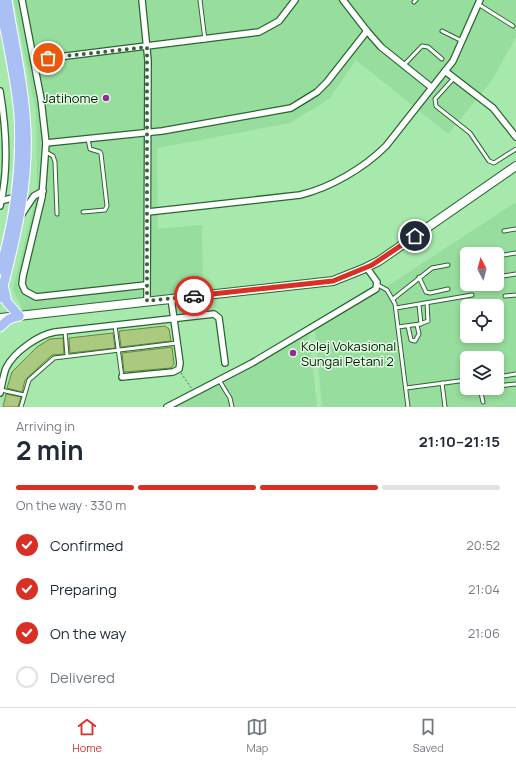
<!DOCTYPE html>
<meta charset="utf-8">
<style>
:root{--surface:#fff;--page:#f6f6f7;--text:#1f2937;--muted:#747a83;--line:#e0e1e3;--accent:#d93025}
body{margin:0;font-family:Manrope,sans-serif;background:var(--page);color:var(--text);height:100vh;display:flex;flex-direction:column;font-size:15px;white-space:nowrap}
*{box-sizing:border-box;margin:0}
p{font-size:13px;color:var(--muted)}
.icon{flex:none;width:22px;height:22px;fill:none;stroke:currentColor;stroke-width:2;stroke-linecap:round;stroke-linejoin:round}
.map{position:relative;height:407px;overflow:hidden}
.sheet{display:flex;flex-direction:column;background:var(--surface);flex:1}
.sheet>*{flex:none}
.needle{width:26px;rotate:353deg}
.tools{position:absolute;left:460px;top:247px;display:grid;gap:8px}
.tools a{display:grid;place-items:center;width:44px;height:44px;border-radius:6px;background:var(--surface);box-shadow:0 2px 6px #0003;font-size:20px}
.pin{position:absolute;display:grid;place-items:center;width:34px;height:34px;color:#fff;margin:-17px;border:2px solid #fff;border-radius:50%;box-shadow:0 1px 4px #0007}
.courier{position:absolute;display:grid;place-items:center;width:40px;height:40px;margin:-20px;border:3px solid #d93025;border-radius:50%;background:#fff;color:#222;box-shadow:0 1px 5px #0007}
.headline em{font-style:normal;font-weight:700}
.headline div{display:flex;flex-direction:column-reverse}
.headline{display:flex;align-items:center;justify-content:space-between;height:68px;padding:0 16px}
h1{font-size:26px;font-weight:700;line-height:30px}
.bar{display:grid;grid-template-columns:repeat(4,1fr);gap:6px 4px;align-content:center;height:48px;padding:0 16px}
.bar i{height:5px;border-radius:3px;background:var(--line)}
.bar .on{background:var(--accent)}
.bar p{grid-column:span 4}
ol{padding:0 16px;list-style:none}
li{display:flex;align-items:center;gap:12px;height:44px}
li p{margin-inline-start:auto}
li .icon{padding:4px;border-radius:50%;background:var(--accent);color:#fff;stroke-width:4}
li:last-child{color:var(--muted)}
li i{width:22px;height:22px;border:2px solid var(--line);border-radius:50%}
.tab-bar{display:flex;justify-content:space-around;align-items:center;height:56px;border-top:1px solid var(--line);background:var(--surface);font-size:11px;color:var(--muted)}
.tab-bar a{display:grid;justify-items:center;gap:2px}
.tab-bar .on{color:var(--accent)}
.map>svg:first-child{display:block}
.built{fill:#97dd9d;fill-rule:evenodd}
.building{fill:#abc97f;stroke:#6a853c}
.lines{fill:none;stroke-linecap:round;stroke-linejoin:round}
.lane-casing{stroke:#296732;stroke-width:5}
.street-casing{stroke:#296732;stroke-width:8}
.secondary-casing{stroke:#296732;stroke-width:10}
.primary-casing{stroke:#fff;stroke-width:11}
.path{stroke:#527d56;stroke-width:1;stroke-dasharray:2 2;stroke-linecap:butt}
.lane{stroke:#fff;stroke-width:3}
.street{stroke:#fff;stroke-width:5.5}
.secondary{stroke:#fff;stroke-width:8}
.primary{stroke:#aabff4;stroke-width:9}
.done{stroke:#3b613f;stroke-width:4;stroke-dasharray:0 7.2}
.route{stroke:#d93025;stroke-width:5}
.poi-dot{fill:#912e94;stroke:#e4fee5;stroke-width:1.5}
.labels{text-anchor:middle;stroke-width:3;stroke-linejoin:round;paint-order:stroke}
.poi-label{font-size:13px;fill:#011804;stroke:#e4fee5;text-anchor:end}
</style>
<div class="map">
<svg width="516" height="407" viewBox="0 0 516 407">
<rect width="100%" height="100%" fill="#a7e8ac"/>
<g class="built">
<path d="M14,0H516V37L492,80L448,134L356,60L329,99L290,123L157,148L158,229L202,225L203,296L25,315L13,289L37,192L36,113Z"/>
<path d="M516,202V407H322L315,330L397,280ZM467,254H497V284H467ZM467,306H497V336H467ZM467,358H497V388H467Z"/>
<path d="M309,334L317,407H175L243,372Z"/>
</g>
<g class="building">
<path d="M165,326L169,329L171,341L121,347L119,331Z"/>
<path d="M113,333L115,348L70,353L69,338Z"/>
<path d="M63,338L64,354L52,355L42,364L25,380L22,392L7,388L12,372L37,347L50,339Z"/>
<path d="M172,347L174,364L171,368L124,372L122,353Z"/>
<path d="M6,394L21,397L18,407H3Z"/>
</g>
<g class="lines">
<defs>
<g id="lane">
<path d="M200,0L205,40"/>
<path d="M414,2L416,0"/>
<path d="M478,4L513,26"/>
<path d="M442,31L462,41"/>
<path d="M403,66L422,46L428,47L442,59"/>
<path d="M454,78L435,99L436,106L470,133L489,161L494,163L516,149"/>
<path d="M46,152L53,156L55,162L57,214"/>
<path d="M83,212L105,210L107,206L101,154L100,152L90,149L88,139"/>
<path d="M504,231L516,229"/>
<path d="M497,256L516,253"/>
<path d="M503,276L516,274"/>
<path d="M419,277L426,292L430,293L448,289"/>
<path d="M378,285L387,290L395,304L408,407"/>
<path d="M505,296L516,295"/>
<path d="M393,299L432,268L448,265"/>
<path d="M419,305L421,324"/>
<path d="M396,308L472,295"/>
<path d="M115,326L122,377"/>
<path d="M408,326L411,340L415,341L419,334L417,325"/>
<path d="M398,327L420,324L428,321L427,303"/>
<path d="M65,331L67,355"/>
<path d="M497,377L516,374"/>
<path d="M219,380L230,398L232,407"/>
<path d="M442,383L445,407"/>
<path d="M497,386L516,384"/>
<path d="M406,388L467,380"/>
<path d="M480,388L483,402"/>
<path d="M1,390L24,395"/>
<path d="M21,407L29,380L54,358L177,343"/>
</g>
<g id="street">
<path d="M22,0L41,99L46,143L42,197L23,276L22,284L25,291L36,297L146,285"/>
<path d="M142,0L148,60L147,301"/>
<path d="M343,0L367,31L381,47L431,87"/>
<path d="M34,60L259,32L279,21L295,0"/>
<path d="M445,71L493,108L516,137"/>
<path d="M0,91C6,127 9,170 0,206"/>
<path d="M46,143L162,131L291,108L317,92L327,82L367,31"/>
<path d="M0,201L16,197"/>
<path d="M148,212L300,195C330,188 364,168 386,146L453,61L480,0"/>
<path d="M22,214L34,196L43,191"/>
<path d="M122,377L173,372L179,369L180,363L171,298"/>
<path d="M0,393C2,385 3,376 6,368C14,352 38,335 55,332L214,314L219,318L225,363"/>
<path d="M167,407L252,363L376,289L377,282L367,268"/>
</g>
<path id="secondary" d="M0,318L333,281L363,269L379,261L516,166"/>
<g id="primary">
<path d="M0,4C7,40 16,78 19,115C22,168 15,219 0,270"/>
<path d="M4,289L7,302L19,316"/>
<path d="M0,298C16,238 31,177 25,114C22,76 13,38 7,0"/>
<path d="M0,327L9,319L19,316"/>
</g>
</defs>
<use href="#lane" class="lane-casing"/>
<use href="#street" class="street-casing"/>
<use href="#secondary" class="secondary-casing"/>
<use href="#primary" class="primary-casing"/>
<path class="path" d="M181,373L192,389"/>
<use href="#lane" class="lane"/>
<use href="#street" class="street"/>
<use href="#secondary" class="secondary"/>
<use href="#primary" class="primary"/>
</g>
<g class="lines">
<path class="done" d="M48,58L147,47V301L194,296"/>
<path class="route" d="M194,296L333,281L372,265L415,236"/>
</g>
<g class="poi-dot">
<circle cx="106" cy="98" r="4"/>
<circle cx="293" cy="353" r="4"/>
</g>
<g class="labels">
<g class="poi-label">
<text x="98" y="103">Jatihome</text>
<text x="301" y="351" text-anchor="start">Kolej Vokasional<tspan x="301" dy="15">Sungai Petani 2</tspan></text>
</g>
</g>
</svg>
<div class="tools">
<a><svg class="needle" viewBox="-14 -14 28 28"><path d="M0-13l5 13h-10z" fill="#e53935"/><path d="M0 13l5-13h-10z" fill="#747a83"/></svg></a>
<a><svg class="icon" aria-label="locate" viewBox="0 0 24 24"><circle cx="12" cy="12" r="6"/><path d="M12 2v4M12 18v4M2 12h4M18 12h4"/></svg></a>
<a><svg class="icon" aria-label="layers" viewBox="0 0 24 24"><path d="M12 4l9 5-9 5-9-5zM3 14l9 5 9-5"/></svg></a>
</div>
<div class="pin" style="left:48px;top:58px;background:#ea580c"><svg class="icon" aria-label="bag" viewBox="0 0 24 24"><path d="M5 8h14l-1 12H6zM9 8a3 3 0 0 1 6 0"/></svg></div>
<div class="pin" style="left:415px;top:236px;background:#1f2937"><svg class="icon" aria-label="home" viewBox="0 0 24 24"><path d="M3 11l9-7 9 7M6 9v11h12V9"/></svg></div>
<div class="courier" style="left:194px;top:296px"><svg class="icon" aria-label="car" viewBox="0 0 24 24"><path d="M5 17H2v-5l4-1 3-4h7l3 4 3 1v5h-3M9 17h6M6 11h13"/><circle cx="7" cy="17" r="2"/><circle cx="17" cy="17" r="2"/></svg></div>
</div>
<section class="sheet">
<div class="headline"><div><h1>2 min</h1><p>Arriving in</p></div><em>21:10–21:15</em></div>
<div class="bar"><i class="on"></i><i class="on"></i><i class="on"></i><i></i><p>On the way · 330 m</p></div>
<ol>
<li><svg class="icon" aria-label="check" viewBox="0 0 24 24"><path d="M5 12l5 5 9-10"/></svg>Confirmed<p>20:52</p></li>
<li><svg class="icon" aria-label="check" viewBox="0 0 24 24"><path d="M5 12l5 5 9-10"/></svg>Preparing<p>21:04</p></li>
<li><svg class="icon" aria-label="check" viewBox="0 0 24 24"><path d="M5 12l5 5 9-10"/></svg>On the way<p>21:06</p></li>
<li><i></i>Delivered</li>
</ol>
</section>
<nav class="tab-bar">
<a class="on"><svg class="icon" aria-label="home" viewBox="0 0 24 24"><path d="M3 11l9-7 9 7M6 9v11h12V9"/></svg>Home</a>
<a><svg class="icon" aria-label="map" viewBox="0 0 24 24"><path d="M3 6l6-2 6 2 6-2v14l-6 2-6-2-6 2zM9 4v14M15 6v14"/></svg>Map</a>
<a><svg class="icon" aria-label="saved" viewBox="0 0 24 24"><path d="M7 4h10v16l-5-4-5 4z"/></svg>Saved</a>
</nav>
